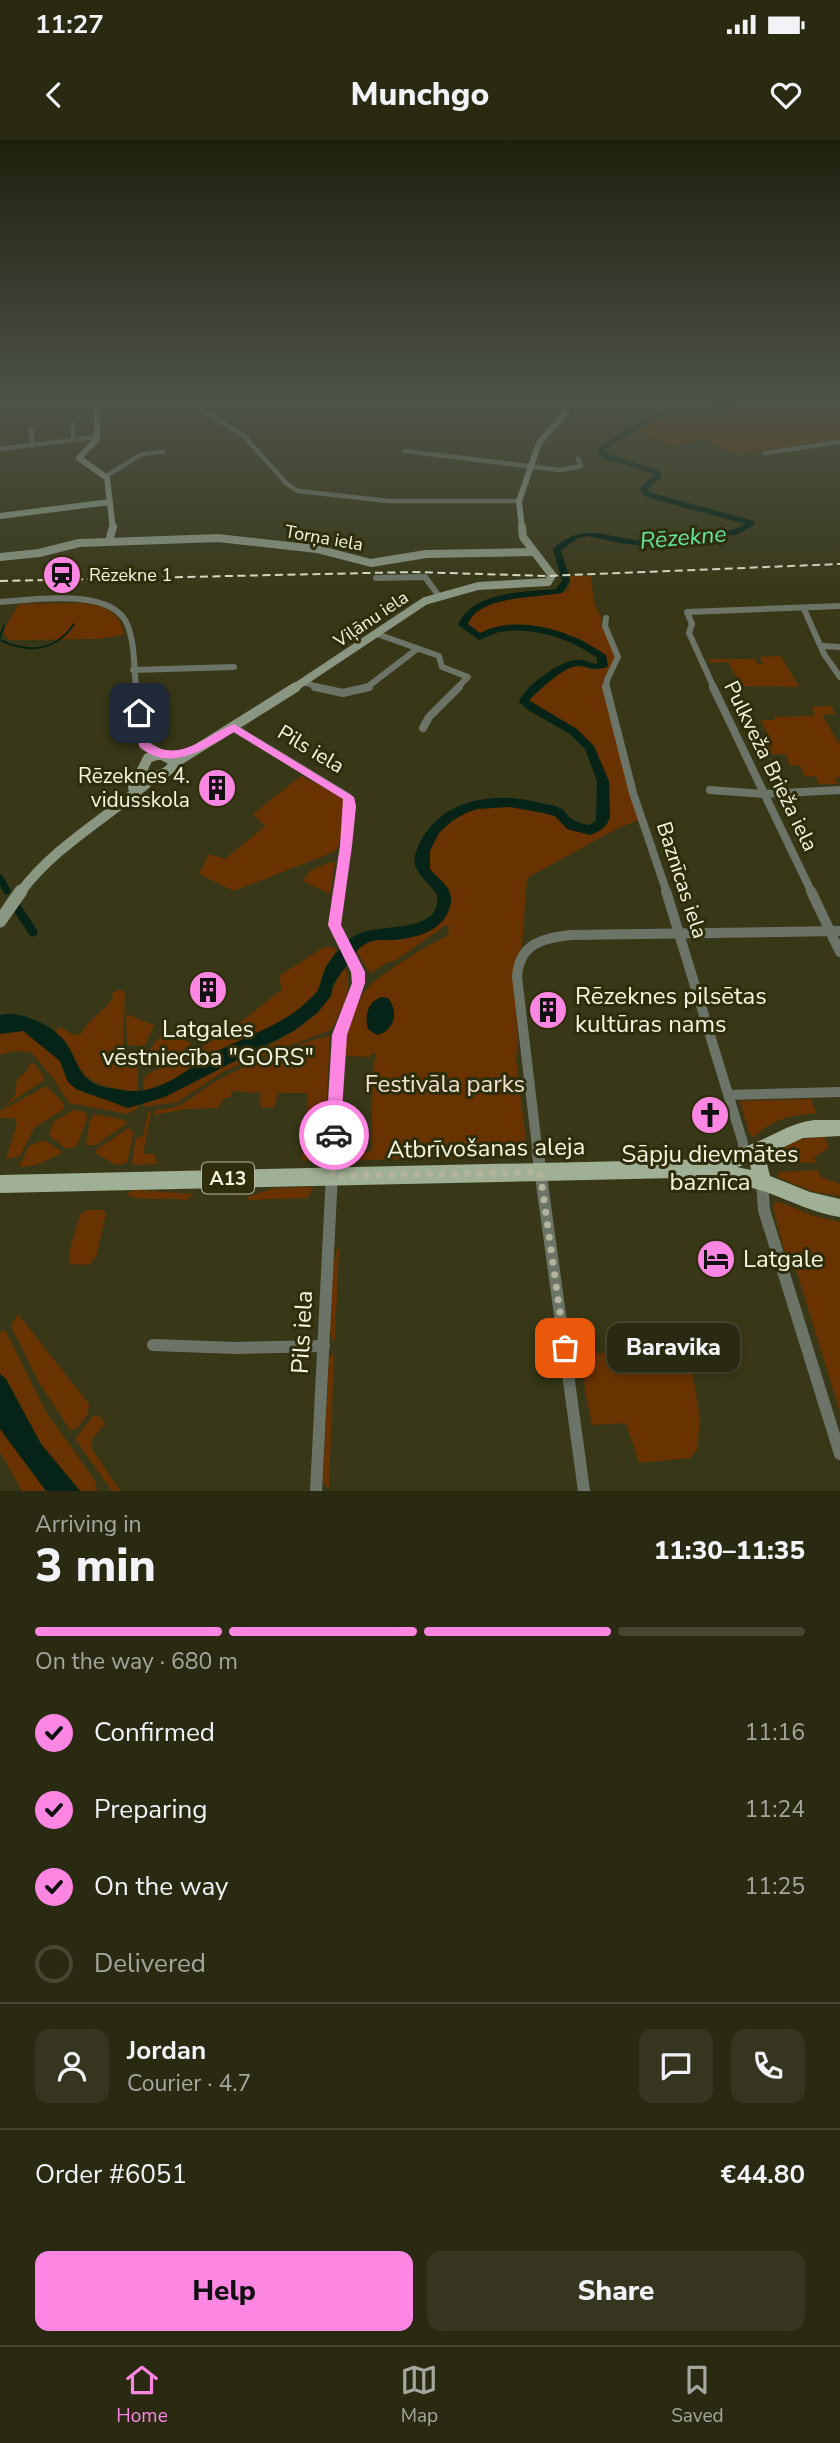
<!DOCTYPE html>
<meta charset="utf-8">
<style>
:root{--surface:#2a2a12;--page:#363620;--text:#f1f3f6;--muted:#a5a79f;--line:#464632;--accent:#fd86e3}
body{margin:0;font-family:"Nunito Sans",sans-serif;background:var(--page);color:var(--text);height:100vh;display:flex;flex-direction:column;font-size:26px;white-space:nowrap}
*{box-sizing:border-box;margin:0}
p{font-size:23px;color:var(--muted)}
.icon{flex:none;width:38px;height:38px;fill:none;stroke:currentColor;stroke-width:2;stroke-linecap:round;stroke-linejoin:round}
.map{position:relative;height:1351px;overflow:hidden}
.details{display:flex;flex-direction:column;background:var(--surface);flex:1}
.details>*{flex:none}
.pin{position:absolute;display:grid;place-items:center;width:60px;height:60px;color:#fff;margin:-30px;border-radius:14px;box-shadow:0 4px 10px #0006}
.courier{position:absolute;display:grid;place-items:center;width:70px;height:70px;margin:-35px;border:5px solid #fd86e3;border-radius:50%;background:#fff;color:#222;box-shadow:0 2px 9px #0007}
.bubble{position:absolute;height:49px;border-radius:14px;background:var(--surface);box-shadow:0 4px 10px #0003,0 0 0 2px var(--line);font-size:23px;font-weight:800;line-height:49px;text-align:center}
.summary em{font-style:normal;font-weight:800}
.summary div{display:flex;flex-direction:column-reverse}
.summary{display:flex;align-items:center;justify-content:space-between;height:119px;padding:0 35px}
h1{font-size:46px;font-weight:800;line-height:52px}
.bar{display:grid;grid-template-columns:repeat(4,1fr);gap:10px 7px;align-content:center;height:84px;padding:0 35px}
.bar i{height:9px;border-radius:5px;background:var(--line)}
.bar .selected{background:var(--accent)}
.bar p{grid-column:span 4}
.line{display:flex;align-items:center;gap:18px;padding:0 35px;border-top:2px solid var(--line)}
.line div{flex:1}
.round{display:grid;place-items:center;flex:none;width:74px;height:74px;border-radius:14px;background:var(--page)}
ol{padding:0 35px;list-style:none}
li{display:flex;align-items:center;gap:21px;height:77px}
li p{margin-inline-start:auto}
li .icon{padding:7px;border-radius:50%;background:var(--accent);color:#111;stroke-width:4}
li:last-child{color:var(--muted)}
li i{width:38px;height:38px;border:4px solid var(--line);border-radius:50%}
.cta{display:flex;gap:14px;margin-top:auto;padding:14px 35px}
.cta a{flex:1;height:80px;border-radius:14px;background:var(--accent);color:#111;font-size:28px;font-weight:800;line-height:80px;text-align:center}
.cta a+a{background:var(--page);color:var(--text)}
.status{display:flex;justify-content:space-between;align-items:center;height:49px;padding:0 35px;background:var(--surface);direction:ltr}
.status svg{height:19px;fill:currentColor}
header{display:flex;justify-content:space-between;align-items:center;height:91px;padding:0 35px;background:var(--surface);font-size:32px;font-weight:800}
.tab-bar{display:flex;justify-content:space-around;align-items:center;height:98px;border-top:2px solid var(--line);background:var(--surface);font-size:19px;color:var(--muted)}
.tab-bar a{display:grid;justify-items:center;gap:4px}
.tab-bar .selected{color:var(--accent)}
.map>svg:first-child{display:block}
.green{fill:#693301}
.water{fill:#052316}
.lines{fill:none;stroke-linecap:round;stroke-linejoin:round}
.stream{stroke:#052316;stroke-width:2}
.canal-far1{stroke:#052316;stroke-width:7}
.canal{stroke:#052316;stroke-width:9}
.river{fill:#052316;fill-rule:evenodd}
.street-far4{stroke:#6b7467;stroke-width:4.5}
.street-far3{stroke:#6b7467;stroke-width:6}
.street-far2{stroke:#6b7467;stroke-width:8}
.street-far1{stroke:#6b7467;stroke-width:10}
.street{stroke:#6b7467;stroke-width:12}
.secondary-far3{stroke:#899681;stroke-width:6}
.secondary-far2{stroke:#899681;stroke-width:8}
.secondary-far1{stroke:#899681;stroke-width:10}
.secondary{stroke:#899681;stroke-width:13}
.primary{fill:#9fb096;fill-rule:evenodd}
.rail{stroke:#e2e2ce;stroke-width:2;stroke-dasharray:8 4.5;stroke-linecap:butt}
.route{fill:#fd86e3}
.done{stroke:#b4b49c;stroke-width:7;stroke-dasharray:0 12.6}
.labels{text-anchor:middle;stroke-width:6;stroke-linejoin:round;paint-order:stroke}
.far-street-label{font-size:18px;fill:#f6f6e3;stroke:#2e2e0d}
.far-poi-label{font-size:18px;fill:#f6f6e3;stroke:#2e2e0d;text-anchor:start}
.shield{fill:#2e2e0d;stroke:#babaa3;stroke-width:2}
.shield-label{font-size:19px;font-weight:bold;fill:#f6f6e3}
.street-label{font-size:21px;fill:#f6f6e3;stroke:#2e2e0d}
.poi-label{font-size:21px;fill:#f6f6e3;stroke:#2e2e0d;text-anchor:end}
.water-label{font-size:23px;font-style:italic;fill:#68e4a9;stroke:#2e2e0d}
.near-poi-label{font-size:24px;fill:#f6f6e3;stroke:#2e2e0d;text-anchor:start}
.near-park-label{font-size:24px;fill:#f4e0d3;stroke:#2e2e0d}
.near-street-label{font-size:24px;fill:#f6f6e3;stroke:#2e2e0d}
</style>
<div class="status"><b>11:27</b><svg viewBox="0 0 49 12"><path d="M0 12V9h3v3zM5 12V6h3v6zM10 12V3h3v9zM15 12V0h3v12zM26 1h20v11H26zM47 4h2v5h-2z"/></svg></div>
<header><svg class="icon" aria-label="back" viewBox="0 0 24 24"><path d="M15 5l-7 7 7 7"/></svg>Munchgo<svg class="icon" aria-label="heart" viewBox="0 0 24 24"><path d="M12 20l-8-8c-3-5 5-10 8-4 3-6 11-1 8 4z"/></svg></header>
<div class="map">
<svg width="840" height="1351" viewBox="0 0 840 1351">
<rect width="100%" height="100%" fill="#383818"/>
<g class="green">
<path d="M746,263H809L840,274V299L735,314L703,299L673,306L634,290L663,277L725,274Z"/>
<path d="M567,436H591L594,462L618,517L607,540L639,680L618,688L527,738L522,806L513,828L518,900L516,919L528,1017L355,1020L360,1012L371,1011L373,927L376,914L372,913L369,917L345,916C345,895 352,873 363,854C371,839 431,802 448,796L449,787L446,785L392,823L390,821L370,833L353,805C377,788 416,801 437,778C461,750 426,746 422,725C420,713 428,699 436,691C442,686 448,677 455,673C487,654 526,666 559,673L565,683L590,690L597,686L605,672C603,661 607,655 606,646C604,639 600,631 597,625C580,585 554,587 524,562L526,556L574,523L592,530L607,527L606,518L581,499L536,488L512,484L488,489L479,497L463,480L476,467L490,462L561,453L568,450L570,444Z"/>
<path d="M81,463C104,466 120,470 124,495L98,499L8,500L3,491L19,464Z"/>
<path d="M781,516L799,547L741,546L728,522L711,523L709,519H755L758,524H763L760,517Z"/>
<path d="M831,566L835,574L822,575L840,605V637L835,638L838,644H819L816,636L805,637L800,626L790,625L786,614L758,615L755,608L773,607L761,580H775L774,577L815,576L812,567Z"/>
<path d="M301,636L347,659L343,693L336,711L234,751L199,734L209,714L225,719L265,686L253,674Z"/>
<path d="M331,722L335,723L330,754L303,741L311,730Z"/>
<path d="M324,807H334L336,812L325,828L317,852L289,878L266,891L223,908L171,941L143,951V942L146,935L196,911L238,884L282,849L279,836Z"/>
<path d="M345,827C354,848 341,871 331,890L226,930L178,962L143,967V963C177,953 206,935 238,920C265,907 295,894 317,873C331,860 333,842 345,827Z"/>
<path d="M117,850L125,851L123,903L138,930V952C129,954 124,951 116,949C66,938 85,916 54,892L60,887L73,895L81,894C89,878 105,872 113,857L112,853Z"/>
<path d="M126,874L154,885L145,906L127,905Z"/>
<path d="M166,890L189,902L191,904L174,917L157,914L150,909Z"/>
<path d="M7,891H23L35,900L60,921L64,934L86,954L100,956L127,968L138,964V968L127,974L69,963L53,938L31,912L13,911L0,915V894Z"/>
<path d="M330,896L324,1007L311,1021L302,1020L308,955L305,953H278L274,967L263,968L260,964L261,953L232,951L230,958H224L218,968L187,969L154,975L156,970C188,968 193,954 218,940C246,925 300,901 330,896Z"/>
<path d="M34,923L44,937L43,941L3,967L15,955L17,939L27,931L30,924Z"/>
<path d="M46,946L63,962L64,969L34,988L20,1016L6,1019L17,984L14,978H0V971Z"/>
<path d="M811,959L816,973C792,975 770,979 754,998L749,993L740,961Z"/>
<path d="M74,970L85,972L87,978L77,1006L66,1009L49,995L54,981Z"/>
<path d="M148,972H151L143,1014H156L155,1020L159,1024L134,1025L132,1022L136,998L143,996Z"/>
<path d="M95,974L124,980L127,983L96,1005H86L90,980Z"/>
<path d="M128,988L133,991V995L127,1023L116,1025L96,1013L97,1009Z"/>
<path d="M824,996L829,1008L814,1017L816,1023L775,1022L768,1016L796,1000Z"/>
<path d="M44,1000L61,1011L60,1014L36,1025L19,1027L29,1006Z"/>
<path d="M818,1030L821,1037L840,1044V1056L814,1052L777,1037L779,1032Z"/>
<path d="M313,1047L308,1058L249,1060L247,1057L275,1048Z"/>
<path d="M135,1050L194,1054L186,1060C169,1056 138,1063 126,1054Z"/>
<path d="M776,1061L815,1076L840,1082V1272L795,1126L787,1122L773,1067Z"/>
<path d="M87,1070H104L106,1073L96,1117L89,1125L69,1124V1113L80,1075Z"/>
<path d="M339,1107L335,1200L332,1201C327,1186 330,1118 339,1107Z"/>
<path d="M18,1174L89,1264L88,1274L76,1289L70,1290L38,1241L11,1186Z"/>
<path d="M5,1190L45,1270L95,1341L97,1351H80L41,1304L6,1239L0,1234V1192Z"/>
<path d="M682,1211L692,1229L700,1279L697,1310L690,1318L639,1323L626,1283L592,1285L578,1214Z"/>
<path d="M334,1212L329,1347H327L323,1343L329,1217Z"/>
<path d="M99,1275L105,1284L91,1300L92,1309L120,1351H112L75,1299L93,1276Z"/>
<path d="M0,1289L46,1351H22L0,1312Z"/>
</g>
<g class="water">
<path d="M336,812L345,827L333,845L331,856L318,872L295,890L165,957L128,968L76,949L68,942L60,921L23,891L0,894V875C19,870 50,884 63,899C76,914 77,936 97,945C103,948 112,948 118,949C161,960 188,925 224,908C257,892 289,882 315,854C322,847 321,838 325,830C327,823 333,818 336,812Z"/>
<path d="M382,857L388,858C399,872 395,890 377,895L368,889C364,875 368,861 382,857Z"/>
<path d="M0,1234L6,1239L41,1304L80,1351H46L0,1289Z"/>
</g>
<g class="lines">
<g class="stream">
<path d="M0,497L4,486"/>
<path d="M0,500C28,514 56,511 74,484"/>
</g>
<path class="canal-far1" d="M0,738L7,751"/>
<path class="canal" d="M17,768L33,792"/>
<path class="river" d="M734,263H744C722,274 697,269 673,274C647,278 626,297 604,310L608,314L660,331L662,336L647,350L652,353L754,381V385L737,395L673,398L650,407L620,403L588,396L578,398L561,410L570,441L562,453C536,458 479,455 468,484L480,493C519,473 572,491 606,515L608,525L607,527C595,531 590,527 579,526C565,525 541,549 531,558L530,561L577,589L594,606L609,641L610,677L607,684L601,690L590,695L567,689L555,676L543,673L510,667L477,669L466,673L452,681L439,693L430,711V729C435,736 444,741 448,749C452,756 452,762 449,770C440,792 416,798 394,800C386,800 375,799 367,803C352,810 348,832 333,838L328,836L326,831C332,818 345,800 358,794C381,783 443,795 437,754C418,731 404,726 425,694C450,657 496,653 536,662C544,664 556,665 562,669C563,670 569,676 569,677C575,682 582,684 589,685L596,681L597,641L585,609L570,594L528,570L519,562C524,547 559,521 576,520C583,519 590,523 597,524V518C571,499 533,486 500,492C493,493 486,498 479,500L458,485C472,451 525,452 556,449L562,441L553,409C584,380 608,399 645,401C654,402 662,396 671,394C695,389 724,398 745,384L646,357L639,350L654,334L602,318L597,309L636,284L661,273Z"/>
<g class="street-far4">
<path d="M191,263L244,296L287,344L298,351L388,361H519"/>
<path d="M73,284V300"/>
<path d="M31,289L32,305"/>
<path d="M0,309L97,297"/>
<path d="M405,311L560,330L581,326L578,319"/>
<path d="M765,313L840,302"/>
<path d="M106,336L142,314L163,312"/>
</g>
<g class="street-far3">
<path d="M376,438L425,437L439,456"/>
<path d="M0,462C32,460 111,447 127,484C135,502 134,529 136,548"/>
<path d="M804,469L824,514L840,537"/>
<path d="M606,478L605,486L618,517L607,540L606,548"/>
<path d="M377,494L439,516L442,527L468,537L457,548"/>
<path d="M822,506L840,507"/>
<path d="M133,530L234,527"/>
<path d="M303,542L321,548"/>
<path d="M366,548L417,509"/>
<path d="M714,548L689,493L692,484L687,472L840,466"/>
</g>
<g class="street-far2">
<path d="M136,547L144,605"/>
<path d="M315,547L343,553L369,547"/>
<path d="M606,547L633,653L667,753"/>
<path d="M713,547L812,753"/>
<path d="M234,588L348,657L350,661L338,753"/>
<path d="M423,588L429,577L459,547"/>
<path d="M710,650L764,654L840,650"/>
</g>
<g class="street-far1">
<path d="M666,751L743,1003V1015"/>
<path d="M811,751L840,812"/>
<path d="M729,955L840,952"/>
<path d="M333,1015L339,895L358,843V832L334,785L338,751"/>
<path d="M538,1015L517,837C519,804 542,798 571,795L840,791"/>
</g>
<g class="street">
<path d="M538,1014L584,1351"/>
<path d="M762,1042L764,1070L840,1314"/>
<path d="M153,1205L236,1208L324,1206"/>
<path d="M316,1351L333,1014"/>
</g>
<g class="secondary-far3">
<path d="M97,263V299L79,318L107,338L113,389"/>
<path d="M0,376L110,362"/>
<path d="M522,389L519,361L539,303L567,271L561,263"/>
</g>
<g class="secondary-far2">
<path d="M109,401L113,387"/>
<path d="M0,417L39,413L79,403L218,398L317,409L371,423L426,414L534,412"/>
<path d="M294,548L425,461L478,446L548,442L552,435L523,397L522,387"/>
</g>
<g class="secondary-far1">
<path d="M144,605L160,614"/>
<path d="M173,624L296,547"/>
<path d="M133,648L148,618L160,614L172,620V627C163,636 153,639 142,632"/>
<path d="M20,753C55,705 111,676 155,636"/>
</g>
<path class="secondary" d="M0,781L21,751"/>
<path class="primary" d="M814,980H840V996L803,998L765,1016L770,1036L810,1052L840,1059V1077C814,1073 791,1061 766,1052C750,1047 734,1044 719,1037L0,1053V1035L717,1019C726,1012 737,1011 747,1006C770,998 789,983 814,980ZM750,1023L751,1030L737,1027Z"/>
<path class="rail" d="M0,441L414,432L547,436L840,424"/>
</g>
<linearGradient id="sky" x2="0" y2="1"><stop stop-color="#1f1f0d"/><stop offset="0.58" stop-color="#4d5348"/><stop offset="1" stop-color="#4d5348" stop-opacity="0"/></linearGradient>
<rect width="840" height="453" fill="url(#sky)"/>
<path class="route" d="M139,570L144,573L149,603C180,624 206,595 234,584L354,657L356,666L352,706L341,785L365,832V843L347,895L340,1000L334,1003L329,1000L326,995L332,895L352,843L351,832L328,785L340,706L343,659L234,592C207,608 166,635 139,605L134,573Z"/>
<g class="lines">
<path class="done" d="M334,995L332,1036L540,1032L565,1208"/>
</g>
<defs>
<symbol id="station-disc" viewBox="-11 -11 22 22"><circle r="9.5" fill="#fd86e3" stroke="#2e2e0d"/><path d="M-3-6H3Q5-6 5-4V2Q5 4 3 4L4.5 6H3L1.5 4h-3L-3 6H-4.5L-3 4Q-5 4-5 2V-4Q-5-6-3-6ZM-3.5-4v3h7v-3ZM-3.5 1v1.5H-2V1ZM2 1v1.5H3.5V1Z" fill="#111"/></symbol>
<symbol id="building-disc" viewBox="-11 -11 22 22"><circle r="9.5" fill="#fd86e3" stroke="#2e2e0d"/><path d="M-4-6H4V6H1V3H-1V6H-4ZM-2.5-4.3h1.7v1.8h-1.7ZM.8-4.3h1.7v1.8H.8ZM-2.5-1h1.7V.8h-1.7ZM.8-1h1.7V.8H.8Z" fill="#111"/></symbol>
<symbol id="church-disc" viewBox="-11 -11 22 22"><circle r="9.5" fill="#fd86e3" stroke="#2e2e0d"/><path d="M-1.2-6h2.4v3.5h3.3v2.4h-3.3V6h-2.4V-.1h-3.3v-2.4h3.3Z" fill="#111"/></symbol>
<symbol id="hotel-disc" viewBox="-11 -11 22 22"><circle r="9.5" fill="#fd86e3" stroke="#2e2e0d"/><path d="M-6-4.5h1.5V1H6V5H4.5V3h-9V5H-6ZM-4 0a1.8 1.8 0 1 1 3.6 0ZM.5 0V-2.5h3Q6-2.5 6 0Z" fill="#111"/></symbol>
</defs>
<g fill-rule="evenodd">
<use href="#station-disc" x="40" y="413" width="44" height="44"/>
<use href="#building-disc" x="195" y="626" width="44" height="44"/>
<use href="#building-disc" x="186" y="828" width="44" height="44"/>
<use href="#building-disc" x="526" y="848" width="44" height="44"/>
<use href="#church-disc" x="688" y="953" width="44" height="44"/>
<use href="#hotel-disc" x="694" y="1097" width="44" height="44"/>
</g>
<g class="labels">
<g class="far-street-label">
<text transform="translate(324 398) rotate(10)" y="6">Torņa iela</text>
<text transform="translate(371 479) rotate(-34)" y="6">Viļānu iela</text>
</g>
<g class="far-poi-label">
<text x="89" y="441">Rēzekne 1</text>
</g>
<rect class="shield" x="202" y="1022.5" width="52" height="31" rx="5"/>
<g class="shield-label">
<text x="228" y="1045">A13</text>
</g>
<g class="street-label">
<text transform="translate(311 609) rotate(31)" y="7">Pils iela</text>
<text transform="translate(771 626) rotate(64)" y="7">Pulkveža Brieža iela</text>
<text transform="translate(682 740) rotate(72)" y="7">Baznīcas iela</text>
</g>
<g class="poi-label">
<text x="190" y="643">Rēzeknes 4.<tspan x="190" dy="24">vidusskola</tspan></text>
</g>
<g class="water-label">
<text transform="translate(683 397) rotate(-5)" y="8">Rēzekne</text>
</g>
<g class="near-poi-label">
<text x="575" y="864">Rēzeknes pilsētas<tspan x="575" dy="28">kultūras nams</tspan></text>
<text x="208" y="897" text-anchor="middle">Latgales<tspan x="208" dy="28">vēstniecība "GORS"</tspan></text>
<text x="710" y="1022" text-anchor="middle">Sāpju dievmātes<tspan x="710" dy="28">baznīca</tspan></text>
<text x="743" y="1127">Latgale</text>
</g>
<g class="near-park-label">
<text x="445" y="952">Festivāla parks</text>
</g>
<g class="near-street-label">
<text transform="translate(486 1008) rotate(-1)" y="8">Atbrīvošanas aleja</text>
<text transform="translate(302 1192) rotate(-87)" y="8">Pils iela</text>
</g>
</g>
</svg>
<div class="pin" style="left:565px;top:1208px;background:#ea580c"><svg class="icon" aria-label="bag" viewBox="0 0 24 24"><path d="M5 8h14l-1 12H6zM9 8a3 3 0 0 1 6 0"/></svg></div>
<div class="pin" style="left:139px;top:573px;background:#1f2937"><svg class="icon" aria-label="home" viewBox="0 0 24 24"><path d="M3 11l9-7 9 7M6 9v11h12V9"/></svg></div>
<div class="courier" style="left:334px;top:995px"><svg class="icon" aria-label="car" viewBox="0 0 24 24"><path d="M5 17H2v-5l4-1 3-4h7l3 4 3 1v5h-3M9 17h6M6 11h13"/><circle cx="7" cy="17" r="2"/><circle cx="17" cy="17" r="2"/></svg></div>
<div class="bubble" style="left:607px;top:1183px;width:133px">Baravika</div>
</div>
<section class="details">
<div class="summary"><div><h1>3 min</h1><p>Arriving in</p></div><em>11:30–11:35</em></div>
<div class="bar"><i class="selected"></i><i class="selected"></i><i class="selected"></i><i></i><p>On the way · 680 m</p></div>
<ol>
<li><svg class="icon" aria-label="check" viewBox="0 0 24 24"><path d="M5 12l5 5 9-10"/></svg>Confirmed<p>11:16</p></li>
<li><svg class="icon" aria-label="check" viewBox="0 0 24 24"><path d="M5 12l5 5 9-10"/></svg>Preparing<p>11:24</p></li>
<li><svg class="icon" aria-label="check" viewBox="0 0 24 24"><path d="M5 12l5 5 9-10"/></svg>On the way<p>11:25</p></li>
<li><i></i>Delivered</li>
</ol>
<div class="line" style="height:126px"><a class="round"><svg class="icon" aria-label="person" viewBox="0 0 24 24"><circle cx="12" cy="8" r="4"/><path d="M4 21q1-7 8-7t8 7"/></svg></a><div><b>Jordan</b><p>Courier · 4.7</p></div><a class="round"><svg class="icon" aria-label="chat" viewBox="0 0 24 24"><path d="M4 5h16v11H9l-5 4z"/></svg></a><a class="round"><svg class="icon" aria-label="phone" viewBox="0 0 24 24"><path d="M5 4h4l2 5-3 2q2 4 5 5l2-3 5 2v4C11 20 4 13 5 4z"/></svg></a></div>
<div class="line" style="height:91px"><div>Order #6051</div><b>€44.80</b></div>
<div class="cta"><a>Help</a><a>Share</a></div>
</section>
<nav class="tab-bar">
<a class="selected"><svg class="icon" aria-label="home" viewBox="0 0 24 24"><path d="M3 11l9-7 9 7M6 9v11h12V9"/></svg>Home</a>
<a><svg class="icon" aria-label="map" viewBox="0 0 24 24"><path d="M3 6l6-2 6 2 6-2v14l-6 2-6-2-6 2zM9 4v14M15 6v14"/></svg>Map</a>
<a><svg class="icon" aria-label="saved" viewBox="0 0 24 24"><path d="M7 4h10v16l-5-4-5 4z"/></svg>Saved</a>
</nav>
